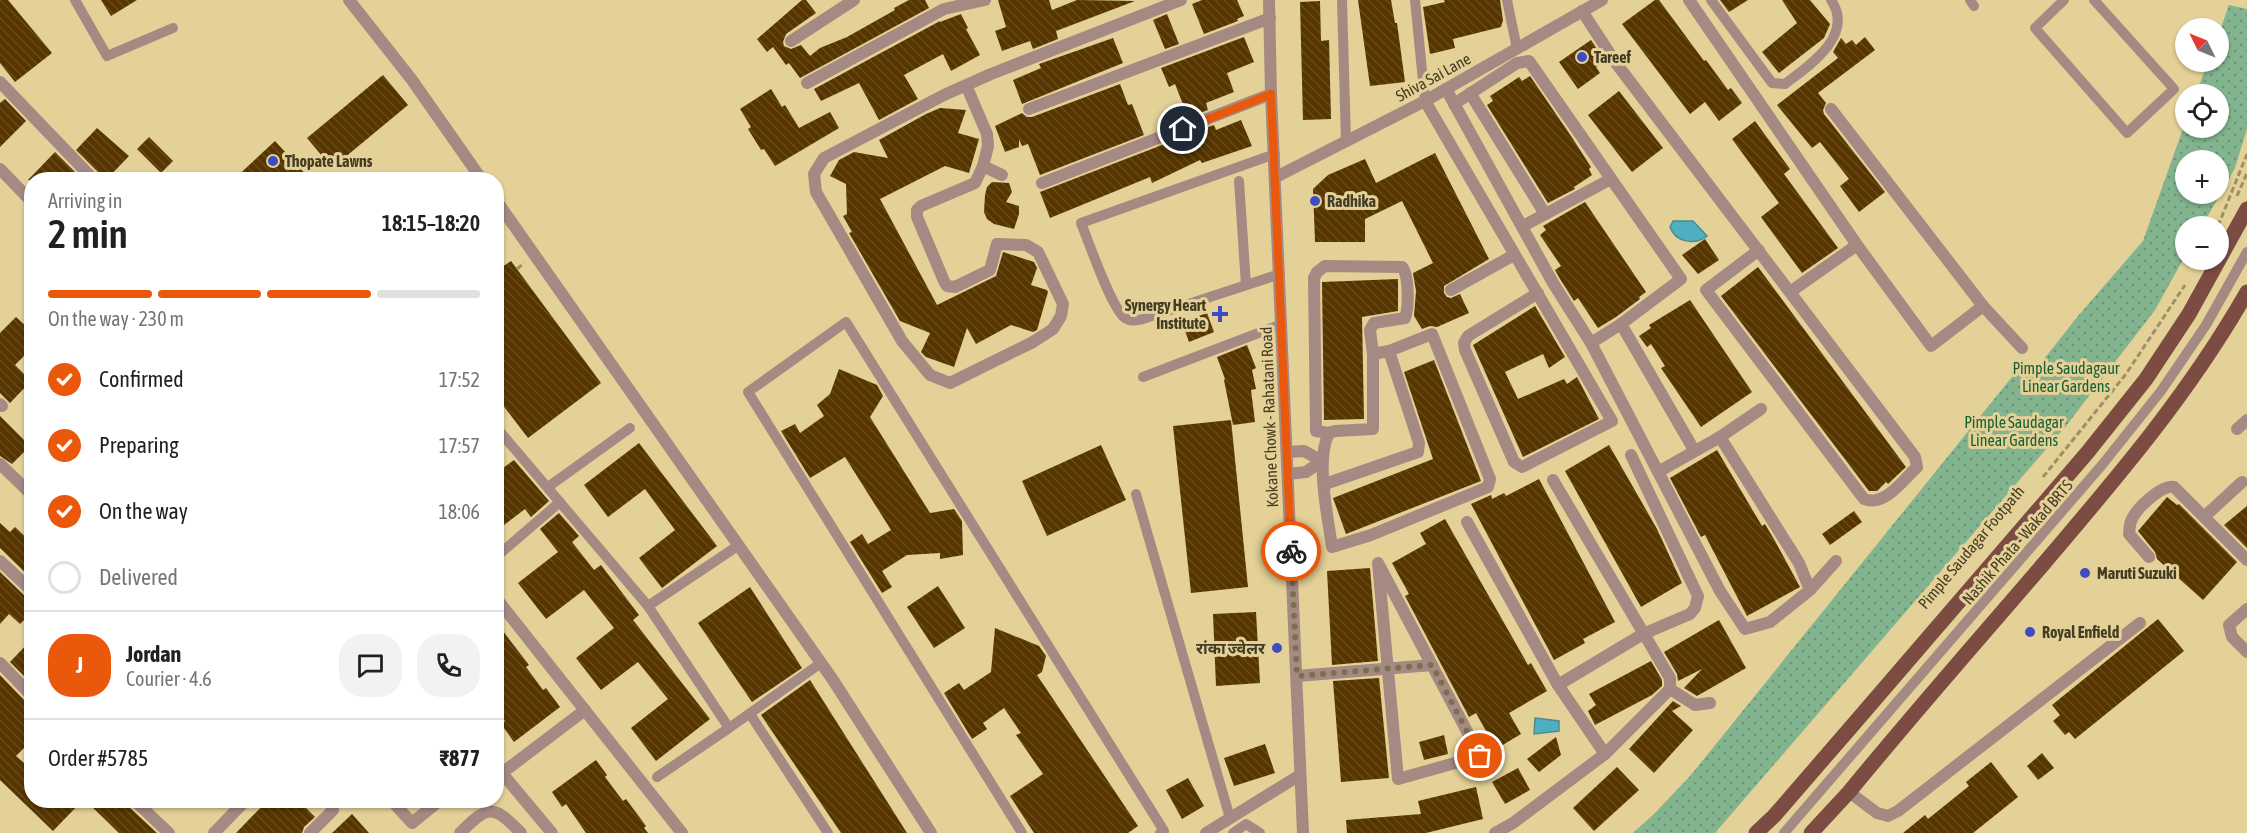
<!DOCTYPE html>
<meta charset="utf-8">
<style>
:root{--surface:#fff;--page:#f2f2f2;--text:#202124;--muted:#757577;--line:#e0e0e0;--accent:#ea580c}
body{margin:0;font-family:"Asap Condensed","Noto Sans Devanagari",sans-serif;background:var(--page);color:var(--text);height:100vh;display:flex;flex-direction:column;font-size:22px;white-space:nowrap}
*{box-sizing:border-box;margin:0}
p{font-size:20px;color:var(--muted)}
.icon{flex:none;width:33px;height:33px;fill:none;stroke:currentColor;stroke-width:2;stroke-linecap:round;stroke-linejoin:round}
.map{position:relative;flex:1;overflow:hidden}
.sheet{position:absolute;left:24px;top:172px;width:480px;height:636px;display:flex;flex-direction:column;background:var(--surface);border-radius:24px;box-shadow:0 2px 4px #0004}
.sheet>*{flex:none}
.needle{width:39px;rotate:313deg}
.controls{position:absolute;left:2175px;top:18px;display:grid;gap:12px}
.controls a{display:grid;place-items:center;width:54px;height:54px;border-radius:50%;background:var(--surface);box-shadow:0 2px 4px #0004;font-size:30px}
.pin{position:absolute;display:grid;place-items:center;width:51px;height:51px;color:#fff;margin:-26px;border:3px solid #fff;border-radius:50%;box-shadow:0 2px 6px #0007}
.courier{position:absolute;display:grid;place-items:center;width:60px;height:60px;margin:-30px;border:4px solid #ea580c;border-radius:50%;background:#fff;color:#222;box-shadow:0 2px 8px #0007}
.summary em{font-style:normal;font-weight:600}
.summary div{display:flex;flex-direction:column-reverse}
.summary{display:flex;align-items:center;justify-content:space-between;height:102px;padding:0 24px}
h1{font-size:39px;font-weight:600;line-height:45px}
.bar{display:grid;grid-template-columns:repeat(4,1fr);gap:9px 6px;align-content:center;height:72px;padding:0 24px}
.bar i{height:8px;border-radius:4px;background:var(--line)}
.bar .active{background:var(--accent)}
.bar p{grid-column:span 4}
.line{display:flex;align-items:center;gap:15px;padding:0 24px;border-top:2px solid var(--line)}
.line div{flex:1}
.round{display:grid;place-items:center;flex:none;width:63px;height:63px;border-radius:24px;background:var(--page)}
ol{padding:0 24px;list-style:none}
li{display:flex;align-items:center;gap:18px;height:66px}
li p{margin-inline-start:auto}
li .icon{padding:6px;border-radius:50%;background:var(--accent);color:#fff;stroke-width:4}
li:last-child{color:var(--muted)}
li i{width:33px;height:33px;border:3px solid var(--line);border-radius:50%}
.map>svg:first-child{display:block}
.park{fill:url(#park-dots);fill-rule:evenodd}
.water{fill:#4eafc1;stroke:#4b8c92;stroke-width:1.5}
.building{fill:url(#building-back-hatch)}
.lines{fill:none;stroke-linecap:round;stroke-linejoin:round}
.path{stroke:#9e9065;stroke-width:3;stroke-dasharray:6 3;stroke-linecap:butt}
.service{stroke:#a58983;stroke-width:10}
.minor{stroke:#a58983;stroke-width:12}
.tertiary{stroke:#a58983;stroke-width:12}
.primary{stroke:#7c4c43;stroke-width:15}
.done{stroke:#7c704c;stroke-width:6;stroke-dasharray:0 10.8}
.route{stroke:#ea580c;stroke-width:8}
.poi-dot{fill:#3e4cc0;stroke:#e4d197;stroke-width:2}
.labels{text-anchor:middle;stroke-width:6;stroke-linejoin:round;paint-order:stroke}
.poi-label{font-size:16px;font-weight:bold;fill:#443c24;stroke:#e4d197;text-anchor:start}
.street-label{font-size:16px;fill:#443c24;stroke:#e4d197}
.park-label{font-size:16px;fill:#185f34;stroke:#e4d197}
</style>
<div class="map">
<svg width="2247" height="833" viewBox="0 0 2247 833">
<defs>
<pattern id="park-dots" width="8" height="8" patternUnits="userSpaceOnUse" patternTransform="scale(1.5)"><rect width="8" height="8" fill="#82b48f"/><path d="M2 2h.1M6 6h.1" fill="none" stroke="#6c9475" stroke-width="1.8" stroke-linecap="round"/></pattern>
<pattern id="building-back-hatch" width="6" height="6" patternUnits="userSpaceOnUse" patternTransform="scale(1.5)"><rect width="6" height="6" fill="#563500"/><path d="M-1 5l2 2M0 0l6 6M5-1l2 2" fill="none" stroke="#674a1c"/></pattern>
</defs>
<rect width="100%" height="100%" fill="#e4d197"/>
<path class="park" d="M2229,5L2247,9V129L2235,168L2202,226H2186L2185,256L2155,310L2066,426L1715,833H1633L1654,814L1691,775L2020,367L2029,378L2078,316L2143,241L2185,123L2186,128H2218V94H2196L2208,62H2218L2219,33ZM2186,160H2218V194H2186Z"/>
<g class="water">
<path d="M1673,221H1693L1707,236C1695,246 1675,242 1670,227Z"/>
<path d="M1535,718L1559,721V731L1534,734Z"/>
</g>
<g class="building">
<path d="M0,0H8L52,53L15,82L0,63Z"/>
<path d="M101,0H137L111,16Z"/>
<path d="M802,0H806L816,13L786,34L783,42L784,46L791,49L801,45L810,56L820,48L847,37L895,10L894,8L909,0H925L929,8L800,78L789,63L786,65L773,47L767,52L757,39Z"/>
<path d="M998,0H1049L1052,10L1077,0L1135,1L1056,31L1058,39L1033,49L1030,41L1002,51L995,31L1006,27Z"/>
<path d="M1202,0H1237L1244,16L1237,19L1238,21L1204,34L1192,4Z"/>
<path d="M1358,0H1391L1395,23H1397L1405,82L1370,86Z"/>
<path d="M1444,0H1500L1503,20L1501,27L1453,39L1455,48L1430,54L1423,7L1445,2Z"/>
<path d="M1655,0H1659L1704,61L1706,60L1728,90L1731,88L1742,103L1719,121L1705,102L1690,114L1622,24Z"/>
<path d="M1720,0H1748L1729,12Z"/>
<path d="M1782,0H1810L1830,24L1824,38L1779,73L1762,52L1797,23Z"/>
<path d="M1320,1L1321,41L1329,40L1331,119L1303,120L1300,2Z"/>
<path d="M961,14L968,28L966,29L980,55L951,71L943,54L904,75L918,99L879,120L859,83L821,101L814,89L940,21V22Z"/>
<path d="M1167,14L1179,44L1165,49L1153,20Z"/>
<path d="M1244,37L1254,62L1227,73L1234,92L1206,103L1208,110L1188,117L1175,84L1169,87L1161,68Z"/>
<path d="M1865,37L1875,50L1818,93L1826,103L1823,110L1824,114L1885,192L1859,212L1840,186L1849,179L1820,142L1812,148L1777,105L1838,58L1833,52L1841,38L1846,44L1852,40L1856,45Z"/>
<path d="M1113,38L1123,63L1022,104L1013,80L1041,68L1039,64Z"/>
<path d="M1591,40L1605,61L1596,67L1600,73L1578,89L1559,62Z"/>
<path d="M383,75L408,105L332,168L307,138Z"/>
<path d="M1530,76L1571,136L1591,167L1589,169L1592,175L1574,187L1575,189L1548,203L1487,105L1493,101L1490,96L1507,85L1519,77L1522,81Z"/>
<path d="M1120,84L1128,105L1132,104L1144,135L1040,175L1028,144L1022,146L1019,139V147L1005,152L995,126L1022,113L1027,117H1032Z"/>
<path d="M771,89L782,107L785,105L799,128L830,112L839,128L775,166L764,149L761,150L748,129L751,127L740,109Z"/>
<path d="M1619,91L1663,148L1632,172L1588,115Z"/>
<path d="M5,99L26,121L0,147V103Z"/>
<path d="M940,108L966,110L958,133L979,139L969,173L945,166L880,199L937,305L996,276L1003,252L1034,262L1037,268L1031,285L1047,290L1048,292L1037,330L1033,332L1011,325L976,344L967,328L954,367L926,357L921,352L930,333L900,321L849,233L852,232L843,216L847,214L846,184L830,176L839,160L854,152L888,158L879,140L926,114Z"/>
<path d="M1241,120L1252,146L1202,163L1200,160L1152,183L1150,177L1050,218L1040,192L1214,125L1216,130Z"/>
<path d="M1755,121L1790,169L1784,174L1838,248L1802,273L1761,217L1779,203L1732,139Z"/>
<path d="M97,128L129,156L106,180H102L100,174L76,150Z"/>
<path d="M149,137L173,161L161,173L137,149Z"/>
<path d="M275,141L311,180H233Z"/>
<path d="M55,152L83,180H28Z"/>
<path d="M1435,153L1489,259L1444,286V293L1447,297L1451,298L1460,294L1469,313L1437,327L1430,326L1422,329L1414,316L1416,291L1413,273L1433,263L1402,201L1365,219V242H1315L1313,189L1328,175L1365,159L1376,183Z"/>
<path d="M992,182L1009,183L1012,192L1006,202L1019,206V214L1014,229L994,224L987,219L984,212L985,195L987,187Z"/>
<path d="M1585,202L1646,292L1639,297L1640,299L1616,317L1598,328L1578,298L1574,301L1560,279L1555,270L1561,266L1540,235L1546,230L1543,226Z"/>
<path d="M1705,239L1719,260L1698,274L1682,255Z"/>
<path d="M511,261L601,383L528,438L496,396V271Z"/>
<path d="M1758,267L1906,467L1888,484L1886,482L1877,491H1869L1721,296Z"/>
<path d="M1398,279V311L1362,317L1364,419L1324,420L1322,282Z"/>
<path d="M1690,300L1752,392L1701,427L1661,368L1665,366L1651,344L1647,347L1639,336L1651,328L1649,325Z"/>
<path d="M1535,306L1565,357L1549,368L1543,354L1505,372L1518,399L1564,379L1567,384L1577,377L1599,419L1523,457L1473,345Z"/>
<path d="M1207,313L1214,332L1189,342L1182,322Z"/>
<path d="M16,317L32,332V348L15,365L31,381L10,403L0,393V333Z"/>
<path d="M1247,345L1256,368L1252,370L1256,389L1251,390L1255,422L1233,425L1224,380L1225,379L1217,357Z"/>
<path d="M1434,360L1481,481L1346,534L1333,498L1433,459L1404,372Z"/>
<path d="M839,369L877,385L883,396L870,417L930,513L954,509L962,521L963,555L940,559V553L907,555L882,571L892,587L882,593L850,542L862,534L868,544L891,530L845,457L810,478L781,431L795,424L800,433L824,416L817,405L830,394Z"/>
<path d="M0,416L30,446L12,464L0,456Z"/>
<path d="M1231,420L1248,587L1191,593L1173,426Z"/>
<path d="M639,443L717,546L662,588L639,558L675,530L645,489L608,517L584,485Z"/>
<path d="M1101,445L1126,500L1047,536L1022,481Z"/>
<path d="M1609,445L1657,529L1682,583L1641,607L1565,471Z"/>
<path d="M1717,450L1762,526L1765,524L1775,541L1800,587L1747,616L1705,535L1701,537L1670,478Z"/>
<path d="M514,460L549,501L531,517L525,509L496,531V473Z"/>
<path d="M1539,479L1615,622L1583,639L1585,643L1554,660L1471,504L1491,495L1492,499L1504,493L1506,496Z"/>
<path d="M2167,497L2177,505L2179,504L2237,562L2203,600L2157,559L2155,552L2138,531Z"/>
<path d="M2247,506V548L2224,525Z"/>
<path d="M1854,511L1862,522L1830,545L1822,534Z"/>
<path d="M559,513L579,536L572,542L594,570L601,565L639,615L633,620L710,719L656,761L631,728L668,699L638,662L601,690L576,658L614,628L584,590L546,619L518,583L558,552L540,529Z"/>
<path d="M1445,519L1528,665L1531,663L1547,691L1509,713L1521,734L1496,749L1476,713L1469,717L1405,596L1409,594L1392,563L1426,544L1420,533Z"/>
<path d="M0,523L10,532L15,527L32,543V579L0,548Z"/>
<path d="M1370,568L1378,661L1332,665L1327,571Z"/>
<path d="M0,572L26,597L32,599V612L20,624L9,614L0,624Z"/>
<path d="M938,586L965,628L934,648L907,607Z"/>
<path d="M750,587L802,668L752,702L698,623Z"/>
<path d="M1256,612L1260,683L1216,686L1213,614Z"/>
<path d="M2158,619L2184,651L2075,739L2069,732L2065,735L2053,721L2060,715L2052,705Z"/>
<path d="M1719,620L1746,668L1697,696L1684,688L1702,669L1678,681L1677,674L1664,652Z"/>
<path d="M496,622L529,665L526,667L543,690L546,688L560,707L514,742L501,724L505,721L496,710Z"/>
<path d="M995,628L1039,646L1046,656L1042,672L1037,675L1138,826L1128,833H1034L1010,796L1043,774L1016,735L1021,733L1004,708L983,723L987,729L972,739L944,693L959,683L964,690L991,672Z"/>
<path d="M32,639V684L10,662Z"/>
<path d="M1651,661L1662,680V686L1652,695L1595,725L1588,711L1596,705L1589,694Z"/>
<path d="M0,675L26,702L32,704V740L16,756L32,770V801H82L53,831L0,780Z"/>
<path d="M1379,678L1389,778L1341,782L1333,681Z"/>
<path d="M810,680L907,833H841L761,715Z"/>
<path d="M1673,701L1681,706L1672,711L1693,730L1654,773L1629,749Z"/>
<path d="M1444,735L1448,754L1424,760L1419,742Z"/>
<path d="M1556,737L1561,755L1539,772L1527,759Z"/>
<path d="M1265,744L1275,773L1234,786L1224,758Z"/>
<path d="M2042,753L2054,768L2038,780L2027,766Z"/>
<path d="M596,760L607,775L605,777L623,801L626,799L646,826L644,828L648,833H586L566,804L562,807L552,792Z"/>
<path d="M1991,762L2018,797L1973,833H1903L1925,815L1928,819L1969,786L1966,782Z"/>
<path d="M1617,767L1639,790L1594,831L1573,808Z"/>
<path d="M1518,768L1530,790L1505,804L1492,782Z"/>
<path d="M1188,778L1204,806L1182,819L1166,790Z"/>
<path d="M1476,787L1483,819L1426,833H1347L1346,820L1421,814L1418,801Z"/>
<path d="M86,801H127L129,807L157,833H119Z"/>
<path d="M267,801H299L315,817L304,827L302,833H236Z"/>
<path d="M352,814L369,833H332Z"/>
</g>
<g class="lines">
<g class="path">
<path d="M2237,196L2247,173"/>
<path d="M2218,226L2247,154"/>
<path d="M517,269L524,263"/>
<path d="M2043,477L2126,374L2185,285"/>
</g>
<g class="service">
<path d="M75,0L107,56L173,28"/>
<path d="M1342,0L1346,142"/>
<path d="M1415,0L1425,101"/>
<path d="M1507,0L1517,49"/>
<path d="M1711,0L1772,83L1785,84C1810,65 1855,35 1831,0"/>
<path d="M1970,0L1974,6"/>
<path d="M2064,0L2035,28L2127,133L2174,89L2094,0"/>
<path d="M1275,154L1081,223C1089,242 1111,308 1125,318C1131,322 1137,320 1143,319L1280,274"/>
<path d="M1239,181L1246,285"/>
<path d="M1143,377L1282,324"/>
<path d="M496,427L648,606L729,728L657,777"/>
<path d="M548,487L630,428"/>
<path d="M1136,494L1230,818"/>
<path d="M496,557L560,502"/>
<path d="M648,606L739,545"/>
<path d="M750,714L828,833"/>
<path d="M729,728L821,663"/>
<path d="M1022,833L748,392L846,322L1164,831L1160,833"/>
<path d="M1233,833L1246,824L1260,833"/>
<path d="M1784,833L2102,465L2161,391L2206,325L2247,252"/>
</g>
<g class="minor">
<path d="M349,0L412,80L482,180"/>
<path d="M1689,0L1857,245L1790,292"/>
<path d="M1582,11L1616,63L1915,457L1917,467C1903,480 1885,507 1864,499L1706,290L1759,250"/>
<path d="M791,41L854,0"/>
<path d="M0,82L94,180"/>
<path d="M807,83L944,9L985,0"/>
<path d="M966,85L987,134L988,146L983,166L975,183L921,206L917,210V217L944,281L947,286L955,287L990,270L997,244L1026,245L1038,252L1063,304L1061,316L1053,329L1033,342L950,383L930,375L902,341L816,192L814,174L824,158L944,95L991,74L1181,0"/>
<path d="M1446,89L1553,283L1591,343L1720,591L1745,629L1770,622L1810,590L1799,563L1720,437L1658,472"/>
<path d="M1470,93L1545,214"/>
<path d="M1425,101C1487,208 1550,314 1612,421L1522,467L1514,462L1465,350L1464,343L1468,336L1538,293"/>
<path d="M1454,104L1517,63L1529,61L1681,279L1621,324L1591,343"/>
<path d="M1029,109L1270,18"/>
<path d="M1831,109L1983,306"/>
<path d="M983,166L1002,175"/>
<path d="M0,169L32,202"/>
<path d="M1276,177L1425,101L1602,0"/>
<path d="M1042,183L1271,94"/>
<path d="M496,200L833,680L931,833"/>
<path d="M1523,226L1609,180"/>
<path d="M1857,245L1931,346L1983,306L2022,348"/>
<path d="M1451,290L1514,255"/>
<path d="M1621,324L1694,450"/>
<path d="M0,404L2,406"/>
<path d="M2237,429L2247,420"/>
<path d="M1329,433L1316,431L1314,278L1317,272L1325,266L1402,267C1409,275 1409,307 1405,318L1374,323L1370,330L1373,354V429L1335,431L1329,433C1315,460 1328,517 1332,547L1371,535L1488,487L1490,479L1432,334L1389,351L1373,354"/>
<path d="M1720,437L1761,409"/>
<path d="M1287,452L1304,451L1322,461"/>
<path d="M0,464L32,495"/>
<path d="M1288,474L1306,472L1322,461"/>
<path d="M1325,484L1418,452L1419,443L1389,351"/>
<path d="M2204,517L2242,482"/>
<path d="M1467,522L1558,685L1605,754"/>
<path d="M2149,557L2129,534C2130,528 2129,524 2132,519C2137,508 2161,485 2174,487L2247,560"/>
<path d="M0,561L32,591"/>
<path d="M1378,563L1480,756L1398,779Z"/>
<path d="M1810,590L1836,561"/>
<path d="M496,598L682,833"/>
<path d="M2247,609L2229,625L2232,637L2247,652"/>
<path d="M0,663L32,696"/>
<path d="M1297,676L1432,665"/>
<path d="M1558,685L1643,634L1690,614L1695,608L1698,596L1631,455"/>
<path d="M1670,689L1695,705L1710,703"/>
<path d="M496,766L552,833"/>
<path d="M502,773L585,710"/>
<path d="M1849,792L1877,813L1888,816L1898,811L2140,623"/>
<path d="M135,801L169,833"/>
<path d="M392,801L412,823L439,801"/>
<path d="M214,833L245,801"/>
<path d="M310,833L333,810V801"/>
<path d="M460,833C488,805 493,804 521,833"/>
<path d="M1206,833L1300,775"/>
<path d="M1495,833L1513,823L1605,754L1670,689V678L1553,480"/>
</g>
<path class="tertiary" d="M1269,0L1271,94L1303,833"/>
<g class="primary">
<path d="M1756,833L1774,816L1852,726L2087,453L2146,379L2189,314L2247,209"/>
<path d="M1811,833L1849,792C1913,714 1980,638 2046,561C2120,474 2190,392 2247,292"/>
</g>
</g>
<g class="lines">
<path class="done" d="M1291,551L1297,676L1432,665L1480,756"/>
<path class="route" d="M1183,129L1271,94L1291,551"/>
</g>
<g class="poi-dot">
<circle cx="1582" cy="57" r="6"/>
<circle cx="273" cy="161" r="6"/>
<circle cx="1315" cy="201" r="6"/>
<path d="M1217 305h6v6h6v6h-6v6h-6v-6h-6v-6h6z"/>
<circle cx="2085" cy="573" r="6"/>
<circle cx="2030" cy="632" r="6"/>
<circle cx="1277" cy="648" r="6"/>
</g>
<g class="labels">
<g class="poi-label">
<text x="1594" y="63">Tareef</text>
<text x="285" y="167">Thopate Lawns</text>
<text x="1327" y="207">Radhika</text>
<text x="1206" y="311" text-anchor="end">Synergy Heart<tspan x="1206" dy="18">Institute</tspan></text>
<text x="2097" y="579">Maruti Suzuki</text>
<text x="2042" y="638">Royal Enfield</text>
<text x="1265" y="654" text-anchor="end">रांका ज्वेलर</text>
</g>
<g class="street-label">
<text transform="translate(1433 77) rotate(-29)" y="6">Shiva Sai Lane</text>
<text transform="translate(1269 417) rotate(-92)" y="6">Kokane Chowk - Rahatani Road</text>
<text transform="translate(2017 542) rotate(-49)" y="6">Nashik Phata - Wakad BRTS</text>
<text transform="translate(1971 547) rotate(-50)" y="6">Pimple Saudagar Footpath</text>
</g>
<g class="park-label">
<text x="2066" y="374">Pimple Saudagaur<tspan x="2066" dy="18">Linear Gardens</tspan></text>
<text x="2014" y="428">Pimple Saudagar<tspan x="2014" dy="18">Linear Gardens</tspan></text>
</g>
</g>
</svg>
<div class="controls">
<a><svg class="needle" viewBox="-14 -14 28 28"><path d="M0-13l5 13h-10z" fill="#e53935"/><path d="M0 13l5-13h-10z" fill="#757577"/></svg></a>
<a><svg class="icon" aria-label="locate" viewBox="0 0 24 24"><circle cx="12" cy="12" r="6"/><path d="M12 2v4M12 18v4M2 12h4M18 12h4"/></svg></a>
<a>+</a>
<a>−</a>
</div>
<div class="pin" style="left:1480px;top:756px;background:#ea580c"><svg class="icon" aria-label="bag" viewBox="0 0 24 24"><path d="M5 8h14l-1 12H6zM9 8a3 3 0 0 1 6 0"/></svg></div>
<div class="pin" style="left:1183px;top:129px;background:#1f2937"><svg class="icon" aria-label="home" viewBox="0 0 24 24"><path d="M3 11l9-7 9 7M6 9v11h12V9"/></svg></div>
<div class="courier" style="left:1291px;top:551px"><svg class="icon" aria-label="bike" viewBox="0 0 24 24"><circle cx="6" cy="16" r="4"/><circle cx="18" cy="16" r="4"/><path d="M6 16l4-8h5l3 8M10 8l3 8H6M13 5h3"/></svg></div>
<section class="sheet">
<div class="summary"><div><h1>2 min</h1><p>Arriving in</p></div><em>18:15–18:20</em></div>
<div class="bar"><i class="active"></i><i class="active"></i><i class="active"></i><i></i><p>On the way · 230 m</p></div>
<ol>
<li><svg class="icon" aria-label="check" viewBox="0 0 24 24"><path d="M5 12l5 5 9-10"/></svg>Confirmed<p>17:52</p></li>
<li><svg class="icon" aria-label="check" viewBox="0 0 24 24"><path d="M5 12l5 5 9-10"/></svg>Preparing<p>17:57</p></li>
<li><svg class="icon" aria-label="check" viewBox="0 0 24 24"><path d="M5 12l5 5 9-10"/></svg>On the way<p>18:06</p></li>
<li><i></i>Delivered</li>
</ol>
<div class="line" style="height:108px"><b class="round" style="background:var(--accent);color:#fff">J</b><div><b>Jordan</b><p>Courier · 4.6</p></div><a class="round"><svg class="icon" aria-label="chat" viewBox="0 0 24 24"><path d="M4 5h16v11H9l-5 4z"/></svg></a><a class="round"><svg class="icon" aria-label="phone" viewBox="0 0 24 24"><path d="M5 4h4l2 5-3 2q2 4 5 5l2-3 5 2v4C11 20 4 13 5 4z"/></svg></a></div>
<div class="line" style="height:78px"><div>Order #5785</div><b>₹877</b></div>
</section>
</div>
